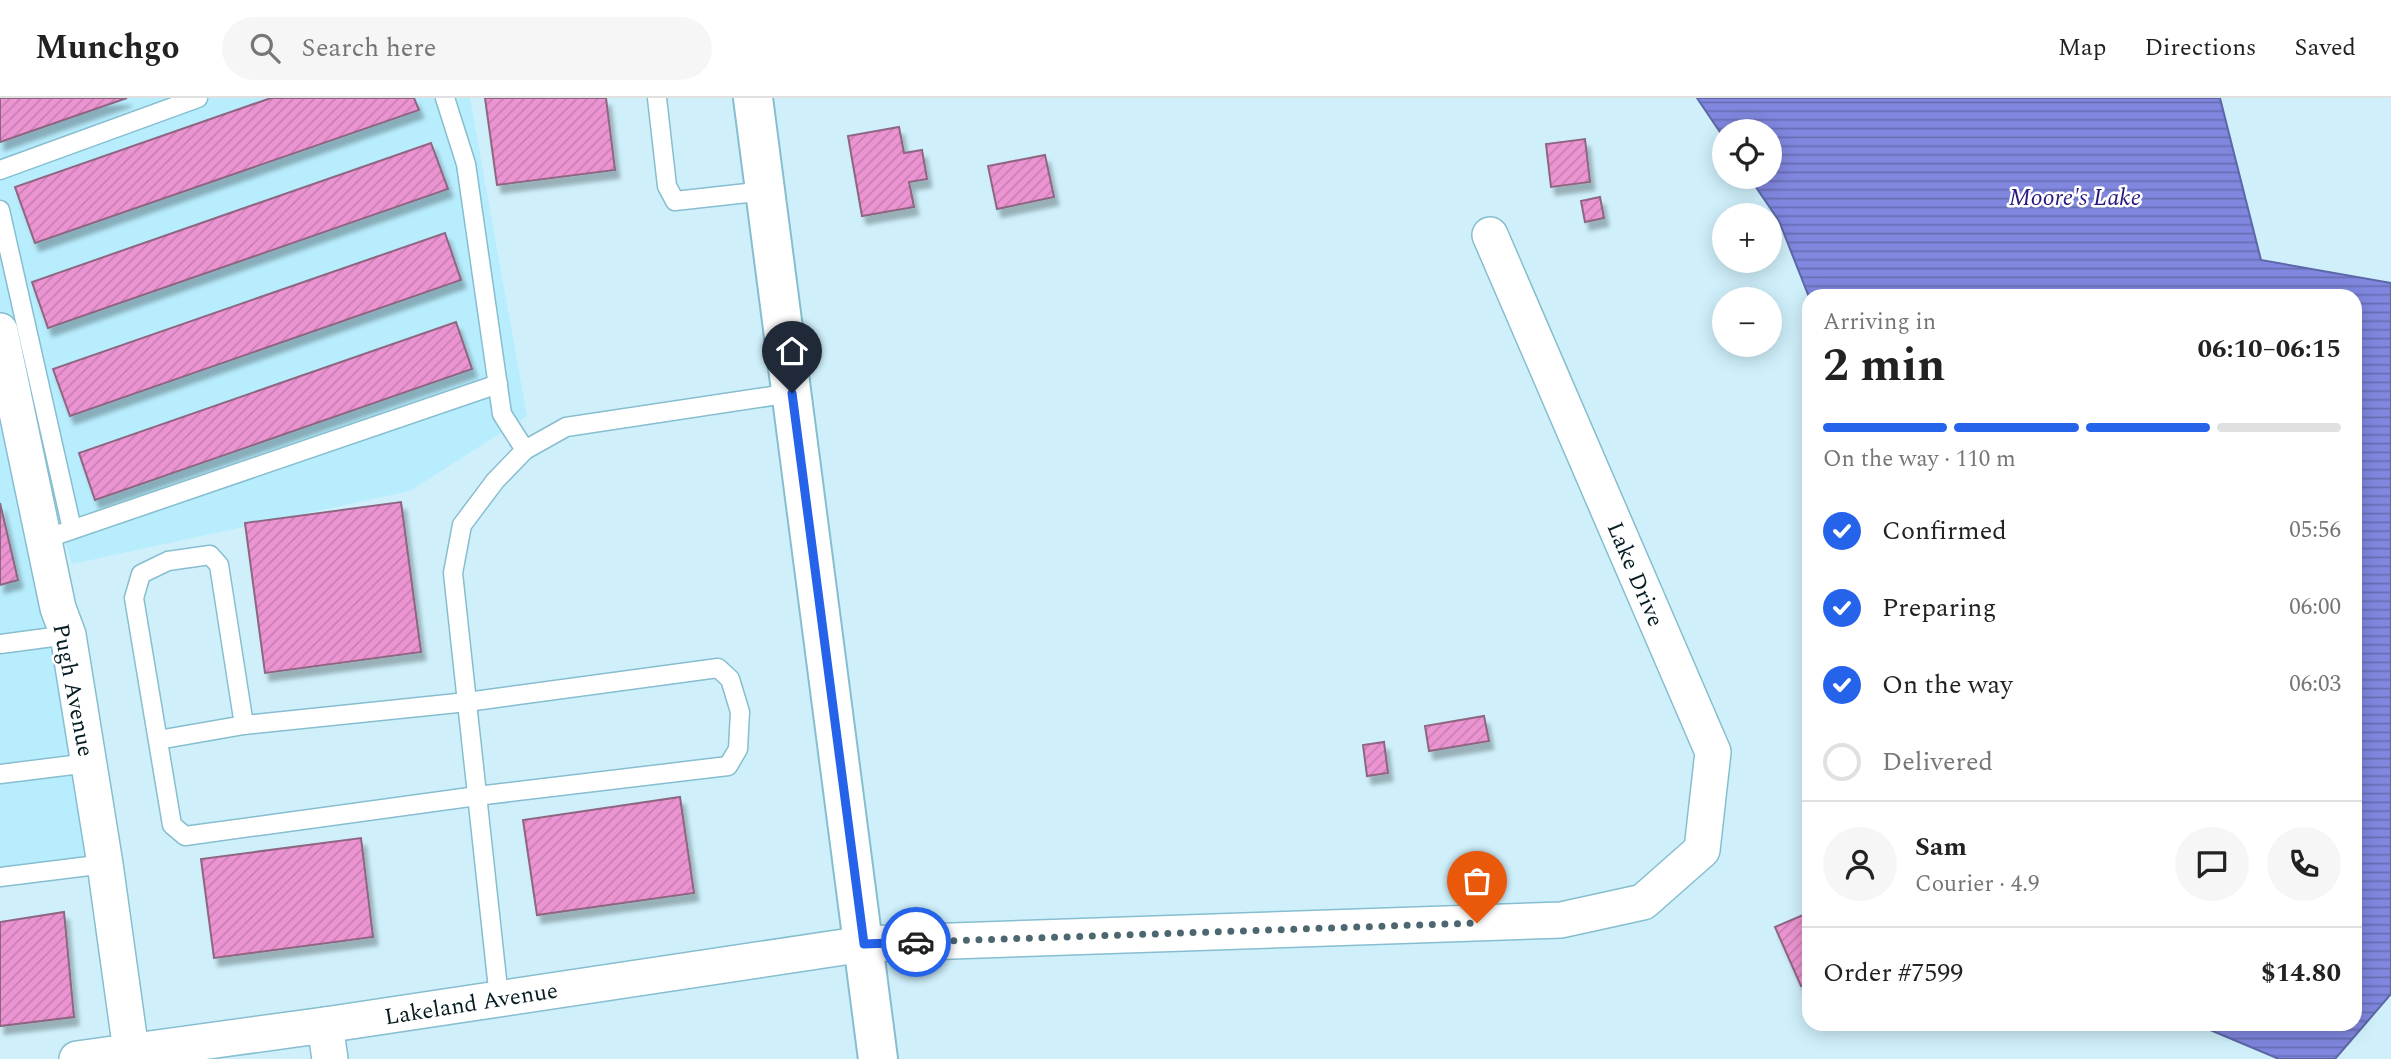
<!DOCTYPE html>
<meta charset="utf-8">
<style>
:root{--surface:#fff;--page:#f6f6f6;--text:#222;--muted:#767676;--line:#e0e0e0;--accent:#2563eb}
body{margin:0;font-family:Spectral,serif;background:var(--page);color:var(--text);height:100vh;display:flex;flex-direction:column;font-size:26px;white-space:nowrap}
*{box-sizing:border-box;margin:0}
p{font-size:23px;color:var(--muted)}
.icon{flex:none;width:38px;height:38px;fill:none;stroke:currentColor;stroke-width:2;stroke-linecap:round;stroke-linejoin:round}
.map{position:relative;flex:1;overflow:hidden}
.panel{position:absolute;left:1802px;top:191px;width:560px;height:742px;display:flex;flex-direction:column;background:var(--surface);border-radius:21px;box-shadow:0 4px 18px #0003}
.panel>*{flex:none}
.buttons{position:absolute;left:1712px;top:21px;display:grid;gap:14px}
.buttons a{display:grid;place-items:center;width:70px;height:70px;border-radius:50%;background:var(--surface);box-shadow:0 4px 18px #0003;font-size:35px}
.pin{position:absolute;display:grid;place-items:center;width:60px;height:60px;color:#fff;margin:-72px -30px;border-radius:50% 50% 50% 0;rotate:-45deg;box-shadow:0 0 7px #0007}
.pin .icon{rotate:45deg}
.courier{position:absolute;display:grid;place-items:center;width:70px;height:70px;margin:-35px;border:5px solid #2563eb;border-radius:50%;background:#fff;color:#222;box-shadow:0 2px 9px #0007}
.headline em{font-style:normal;font-weight:700}
.headline div{display:flex;flex-direction:column-reverse}
.headline{display:flex;align-items:center;justify-content:space-between;height:119px;padding:0 21px}
h1{font-size:46px;font-weight:700;line-height:52px}
.bar{display:grid;grid-template-columns:repeat(4,1fr);gap:10px 7px;align-content:center;height:84px;padding:0 21px}
.bar i{height:9px;border-radius:5px;background:var(--line)}
.bar .current{background:var(--accent)}
.bar p{grid-column:span 4}
.line{display:flex;align-items:center;gap:18px;padding:0 21px;border-top:2px solid var(--line)}
.line div{flex:1}
.round{display:grid;place-items:center;flex:none;width:74px;height:74px;border-radius:37px;background:var(--page)}
ol{padding:0 21px;list-style:none}
li{display:flex;align-items:center;gap:21px;height:77px}
li p{margin-inline-start:auto}
li .icon{padding:7px;border-radius:50%;background:var(--accent);color:#fff;stroke-width:4}
li:last-child{color:var(--muted)}
li i{width:38px;height:38px;border:4px solid var(--line);border-radius:50%}
header{display:flex;align-items:center;gap:42px;box-sizing:border-box;height:98px;padding:0 35px;background:var(--surface);border-bottom:2px solid var(--line)}
header strong{font-size:33px}
nav{display:flex;gap:38px;margin-inline-start:auto;font-size:24px}
.search{width:490px;height:63px;background:var(--page);display:flex;align-items:center;gap:18px;box-sizing:border-box;padding:0 24px;border-radius:38px;color:var(--muted);font-size:26px}
.map>svg:first-child{display:block}
.built{fill:#b8edfd}
.water{fill:url(#water-rules);stroke:#5c67a7;stroke-width:2}
.building{fill:url(#building-hatch);stroke:#8e6681;stroke-width:2;filter:url(#shadow)}
.lines{fill:none;stroke-linecap:round;stroke-linejoin:round}
.lane-casing{stroke:#86becf;stroke-width:21}
.street-casing{stroke:#86becf;stroke-width:38}
.primary-casing{stroke:#86becf;stroke-width:42}
.lane{stroke:#fff;stroke-width:18}
.street{stroke:#fff;stroke-width:35}
.primary{stroke:#fff;stroke-width:38}
.done{stroke:#4c676f;stroke-width:7;stroke-dasharray:0 12.6}
.route{stroke:#2563eb;stroke-width:9}
.labels{text-anchor:middle;stroke-width:5;stroke-linejoin:round;paint-order:stroke}
.street-label{font-size:23px;fill:#061d24;stroke:#fff}
.water-label{font-size:24px;font-style:italic;fill:#28177f;stroke:#fff}
</style>
<header>
<strong>Munchgo</strong>
<div class="search"><svg class="icon" aria-label="search" viewBox="0 0 24 24"><circle cx="10" cy="10" r="6"/><path d="M15 15l6 6"/></svg>Search here</div>
<nav><a>Map</a><a>Directions</a><a>Saved</a></nav>
</header>
<div class="map">
<svg width="2391" height="961" viewBox="0 0 2391 961">
<defs>
<pattern id="water-rules" width="6" height="5" patternUnits="userSpaceOnUse" patternTransform="scale(1.75)"><rect width="6" height="5" fill="#8187df"/><path d="M0 2.5h6" fill="none" stroke="#686eb5"/></pattern>
<pattern id="building-hatch" width="6" height="6" patternUnits="userSpaceOnUse" patternTransform="scale(1.75)"><rect width="6" height="6" fill="#ec94d1"/><path d="M-1 1l2-2M0 6l6-6M5 7l2-2" fill="none" stroke="#c97fb3"/></pattern>
<filter id="shadow"><feDropShadow dx="4.5" dy="8" stdDeviation="2" flood-color="#0004"/></filter>
</defs>
<rect width="100%" height="100%" fill="#cff0fb"/>
<path class="built" d="M0,0H470L527,318L410,393L72,466L7,262L105,766L0,779Z"/>
<path class="water" d="M1697,0H2220L2261,162L2391,185V896L2335,961H2279L2196,926H2356V198L1809,199L1779,123L1749,79H1769V33H1724V40Z"/>
<g class="building">
<path d="M0,0H127L0,44Z"/>
<path d="M271,0H414L419,12L35,145L15,89Z"/>
<path d="M485,0H606L615,72L497,87Z"/>
<path d="M899,29L904,55L922,52L927,81L909,84L914,109L862,118L848,38Z"/>
<path d="M1585,41L1590,84L1551,89L1546,46Z"/>
<path d="M431,45L448,91L48,230L32,184Z"/>
<path d="M1045,57L1054,99L997,111L988,68Z"/>
<path d="M1600,99L1604,120L1585,124L1581,103Z"/>
<path d="M445,135L461,182L70,318L53,271Z"/>
<path d="M456,224L472,271L95,402L79,355Z"/>
<path d="M401,404L421,554L265,575L245,425Z"/>
<path d="M0,405L18,482L0,487Z"/>
<path d="M1484,618L1489,643L1429,653L1425,628Z"/>
<path d="M1384,644L1388,675L1367,678L1363,647Z"/>
<path d="M680,699L694,795L537,817L523,722Z"/>
<path d="M361,740L373,839L214,860L201,761Z"/>
<path d="M64,814L74,919L0,928V824Z"/>
<path d="M1810,814V884L1801,888L1775,829Z"/>
</g>
<g class="lines">
<defs>
<g id="lane">
<path d="M445,0L466,66L502,316L525,352"/>
<path d="M657,0L667,88L675,103L765,93"/>
<path d="M0,72L198,0"/>
<path d="M0,112L72,431"/>
<path d="M45,441L498,286"/>
<path d="M0,546L68,537"/>
<path d="M158,642L244,627L467,604L718,570L730,581L740,614L738,651L728,668L477,698L185,738L172,727L134,500L141,476L168,463L210,457L219,467L244,627"/>
<path d="M0,676L89,665"/>
<path d="M0,779L105,766"/>
<path d="M499,900L453,475L462,427L495,383L525,352L566,329L792,295"/>
</g>
<g id="street">
<path d="M0,233L58,510L68,537L105,766L131,953"/>
<path d="M325,927L330,961"/>
<path d="M77,961L325,927L864,846L1561,822L1643,804L1702,752L1713,654L1490,137"/>
</g>
<path id="primary" d="M753,0L878,961"/>
</defs>
<use href="#lane" class="lane-casing"/>
<use href="#street" class="street-casing"/>
<use href="#primary" class="primary-casing"/>
<use href="#lane" class="lane"/>
<use href="#street" class="street"/>
<use href="#primary" class="primary"/>
</g>
<g class="lines">
<path class="done" d="M916,844L1477,825"/>
<path class="route" d="M792,295L864,846L916,844"/>
</g>
<g class="labels">
<g class="street-label">
<text transform="translate(1636 476) rotate(67)" y="8">Lake Drive</text>
<text transform="translate(74 592) rotate(79)" y="8">Pugh Avenue</text>
<text transform="translate(471 905) rotate(-9)" y="8">Lakeland Avenue</text>
</g>
<g class="water-label">
<text x="2075" y="107">Moore's Lake</text>
</g>
</g>
</svg>
<div class="buttons">
<a><svg class="icon" aria-label="locate" viewBox="0 0 24 24"><circle cx="12" cy="12" r="6"/><path d="M12 2v4M12 18v4M2 12h4M18 12h4"/></svg></a>
<a>+</a>
<a>−</a>
</div>
<div class="pin" style="left:1477px;top:825px;background:#ea580c"><svg class="icon" aria-label="bag" viewBox="0 0 24 24"><path d="M5 8h14l-1 12H6zM9 8a3 3 0 0 1 6 0"/></svg></div>
<div class="pin" style="left:792px;top:295px;background:#1f2937"><svg class="icon" aria-label="home" viewBox="0 0 24 24"><path d="M3 11l9-7 9 7M6 9v11h12V9"/></svg></div>
<div class="courier" style="left:916px;top:844px"><svg class="icon" aria-label="car" viewBox="0 0 24 24"><path d="M5 17H2v-5l4-1 3-4h7l3 4 3 1v5h-3M9 17h6M6 11h13"/><circle cx="7" cy="17" r="2"/><circle cx="17" cy="17" r="2"/></svg></div>
<section class="panel">
<div class="headline"><div><h1>2 min</h1><p>Arriving in</p></div><em>06:10–06:15</em></div>
<div class="bar"><i class="current"></i><i class="current"></i><i class="current"></i><i></i><p>On the way · 110 m</p></div>
<ol>
<li><svg class="icon" aria-label="check" viewBox="0 0 24 24"><path d="M5 12l5 5 9-10"/></svg>Confirmed<p>05:56</p></li>
<li><svg class="icon" aria-label="check" viewBox="0 0 24 24"><path d="M5 12l5 5 9-10"/></svg>Preparing<p>06:00</p></li>
<li><svg class="icon" aria-label="check" viewBox="0 0 24 24"><path d="M5 12l5 5 9-10"/></svg>On the way<p>06:03</p></li>
<li><i></i>Delivered</li>
</ol>
<div class="line" style="height:126px"><a class="round"><svg class="icon" aria-label="person" viewBox="0 0 24 24"><circle cx="12" cy="8" r="4"/><path d="M4 21q1-7 8-7t8 7"/></svg></a><div><b>Sam</b><p>Courier · 4.9</p></div><a class="round"><svg class="icon" aria-label="chat" viewBox="0 0 24 24"><path d="M4 5h16v11H9l-5 4z"/></svg></a><a class="round"><svg class="icon" aria-label="phone" viewBox="0 0 24 24"><path d="M5 4h4l2 5-3 2q2 4 5 5l2-3 5 2v4C11 20 4 13 5 4z"/></svg></a></div>
<div class="line" style="height:91px"><div>Order #7599</div><b>$14.80</b></div>
</section>
</div>
